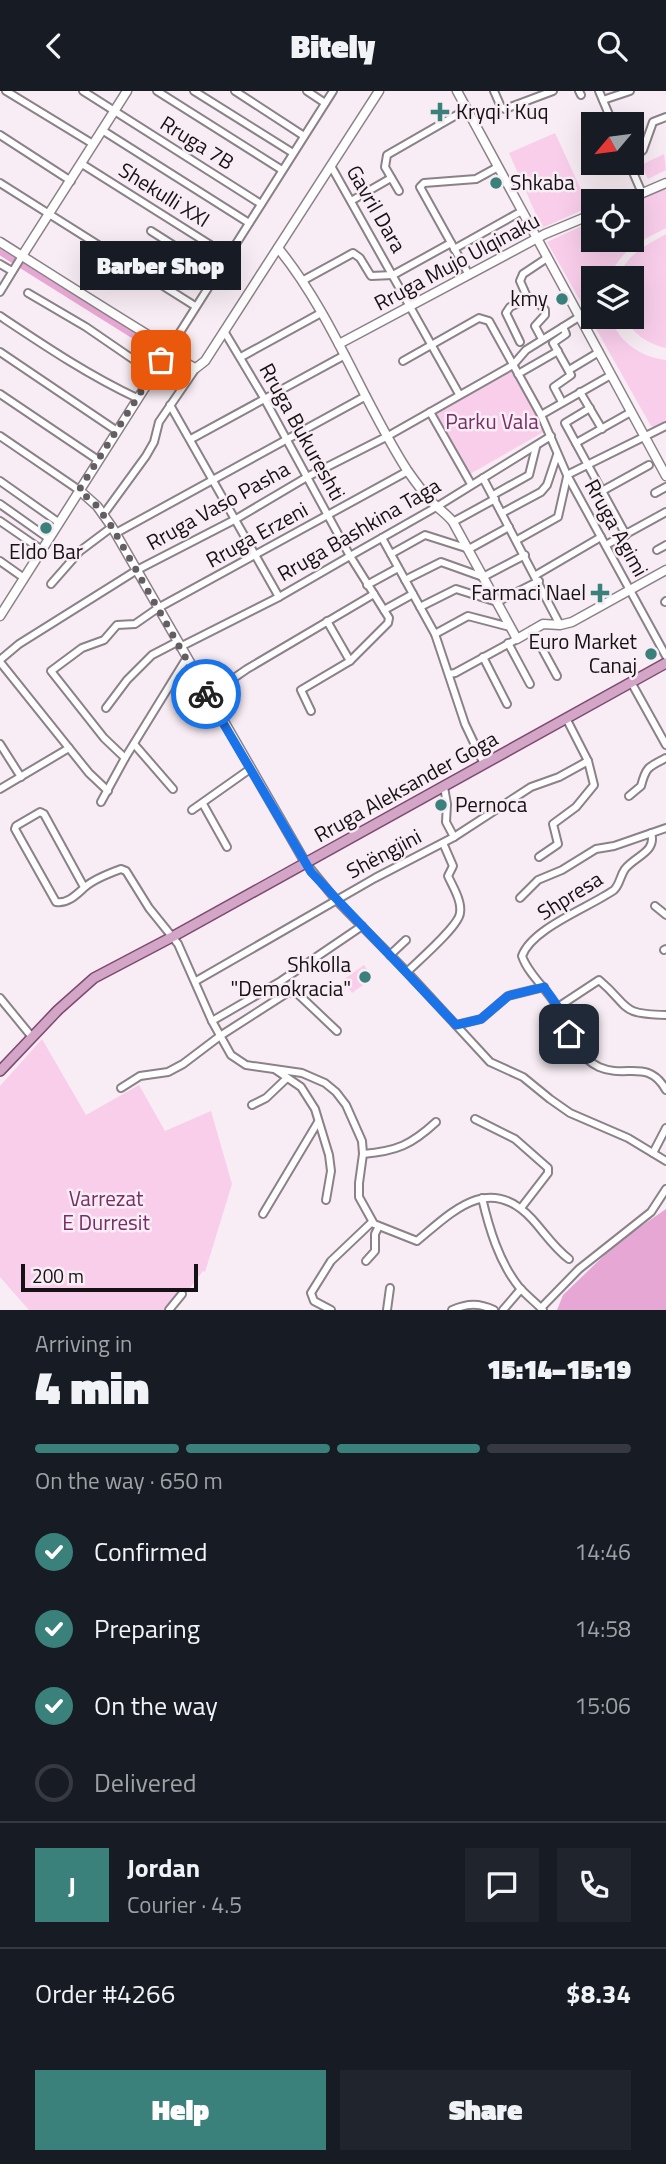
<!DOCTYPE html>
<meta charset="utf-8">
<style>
:root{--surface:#171b24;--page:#20242c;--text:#f1f3f6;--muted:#9ea1a6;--line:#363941;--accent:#3a817b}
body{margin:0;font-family:"Titillium Web",sans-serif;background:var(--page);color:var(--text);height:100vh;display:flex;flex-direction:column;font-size:26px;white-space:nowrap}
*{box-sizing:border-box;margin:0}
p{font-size:23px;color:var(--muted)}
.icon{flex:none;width:38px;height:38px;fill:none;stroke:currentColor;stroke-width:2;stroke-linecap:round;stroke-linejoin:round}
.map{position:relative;height:1219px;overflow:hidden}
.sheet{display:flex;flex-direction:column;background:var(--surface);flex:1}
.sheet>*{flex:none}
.needle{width:46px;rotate:241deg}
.tools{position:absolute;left:581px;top:21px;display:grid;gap:14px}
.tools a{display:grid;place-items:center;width:63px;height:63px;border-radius:0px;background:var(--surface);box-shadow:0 7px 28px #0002;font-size:35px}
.scale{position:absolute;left:21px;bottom:18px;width:177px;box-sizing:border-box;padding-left:7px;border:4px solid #151114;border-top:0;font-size:19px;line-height:24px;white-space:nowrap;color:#151114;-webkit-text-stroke:5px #f8edf4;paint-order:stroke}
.pin{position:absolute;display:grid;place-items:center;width:60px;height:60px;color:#fff;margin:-30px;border-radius:14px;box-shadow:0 4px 10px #0006}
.courier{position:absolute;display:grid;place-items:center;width:70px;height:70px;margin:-35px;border:5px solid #1a73e8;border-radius:50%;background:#fff;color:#222;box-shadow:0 2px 9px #0007}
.bubble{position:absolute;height:49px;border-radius:0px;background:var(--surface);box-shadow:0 7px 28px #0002;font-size:23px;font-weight:800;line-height:49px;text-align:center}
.head em{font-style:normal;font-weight:800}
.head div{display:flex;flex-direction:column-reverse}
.head{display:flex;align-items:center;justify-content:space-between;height:119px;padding:0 35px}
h1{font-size:46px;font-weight:800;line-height:52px}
.bar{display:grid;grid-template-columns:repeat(4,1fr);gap:10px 7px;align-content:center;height:84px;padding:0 35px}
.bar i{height:9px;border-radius:5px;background:var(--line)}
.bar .on{background:var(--accent)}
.bar p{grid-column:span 4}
.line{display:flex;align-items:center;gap:18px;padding:0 35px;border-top:2px solid var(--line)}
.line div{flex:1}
.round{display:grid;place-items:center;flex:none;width:74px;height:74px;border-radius:0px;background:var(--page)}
ol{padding:0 35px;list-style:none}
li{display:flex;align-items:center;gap:21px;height:77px}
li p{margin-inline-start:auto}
li .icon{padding:7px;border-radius:50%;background:var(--accent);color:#fff;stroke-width:4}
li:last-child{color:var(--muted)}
li i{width:38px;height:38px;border:4px solid var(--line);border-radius:50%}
.action{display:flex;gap:14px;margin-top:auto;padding:14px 35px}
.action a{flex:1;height:80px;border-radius:0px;background:var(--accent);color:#fff;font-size:28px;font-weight:800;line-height:80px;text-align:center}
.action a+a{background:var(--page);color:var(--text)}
header{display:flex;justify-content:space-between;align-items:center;height:91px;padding:0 35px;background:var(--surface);font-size:32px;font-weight:800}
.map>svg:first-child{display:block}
.green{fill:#f9ceeb}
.water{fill:#e7a7d4}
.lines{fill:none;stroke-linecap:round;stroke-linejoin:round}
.canal{stroke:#e7a7d4;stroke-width:6}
.street-casing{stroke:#8b8188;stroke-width:10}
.secondary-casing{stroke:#8b8188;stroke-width:11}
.primary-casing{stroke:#7e4b70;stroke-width:12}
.street{stroke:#fff;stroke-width:6}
.secondary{stroke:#fff;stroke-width:8}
.primary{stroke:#d3a6c7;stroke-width:9}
.done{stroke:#645e62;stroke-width:7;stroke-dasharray:0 12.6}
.route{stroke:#1a73e8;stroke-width:9}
.poi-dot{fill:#3a817b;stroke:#f8edf4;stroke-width:2.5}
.labels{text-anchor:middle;stroke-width:5;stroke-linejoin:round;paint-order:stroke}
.poi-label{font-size:21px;fill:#151114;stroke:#f8edf4;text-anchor:end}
.street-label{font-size:21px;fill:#151114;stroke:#f8edf4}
.park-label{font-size:21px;fill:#772d65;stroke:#f8edf4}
</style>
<header><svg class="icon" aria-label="back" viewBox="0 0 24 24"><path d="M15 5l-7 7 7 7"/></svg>Bitely<svg class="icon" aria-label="search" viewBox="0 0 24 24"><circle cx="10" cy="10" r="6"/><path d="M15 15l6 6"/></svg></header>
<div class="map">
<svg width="666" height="1219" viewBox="0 0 666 1219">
<rect width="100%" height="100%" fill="#f8edf4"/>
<g class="green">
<path d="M555,42L589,116L542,137L509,62Z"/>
<path d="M664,63L666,79L648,88L641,74Z"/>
<path d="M666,96V137C641,150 619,159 610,187H593V226H610C619,251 640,266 666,269V333L656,337L651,335L547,151L593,130V149H632V112Z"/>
<path d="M666,143V257C648,253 633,243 624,226H632V187H618C627,163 645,155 666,143Z"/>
<path d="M513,278L547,339L470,383L436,322Z"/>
<path d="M364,874L373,887L352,902L343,889Z"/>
<path d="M42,948L86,1024L139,994L165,1040L211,1020L232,1093L205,1181L203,1180L173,1219H29L0,1186V995Z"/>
</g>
<path class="water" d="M666,1118V1219H557L563,1204L618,1151Z"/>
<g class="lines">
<path class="canal" d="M0,161L158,260"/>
<defs>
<g id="street">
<path d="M6,0L93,53"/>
<path d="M83,0L261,113"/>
<path d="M157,0L282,79"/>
<path d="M194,0L293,62"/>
<path d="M235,0L304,45"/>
<path d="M307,0L325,12"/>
<path d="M494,0L501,16L505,18L553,0"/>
<path d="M579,0L581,4"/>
<path d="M599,0L613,33"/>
<path d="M603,9L630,0"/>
<path d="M102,39L249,132"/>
<path d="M0,44L71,90"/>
<path d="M632,69L643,59L653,31L666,26"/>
<path d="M629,72L642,102"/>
<path d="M82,73L228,165"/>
<path d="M331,75L459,303"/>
<path d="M0,92L195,215"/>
<path d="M399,100L385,76L387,64L467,18"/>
<path d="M351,110L391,87"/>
<path d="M151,140L217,182"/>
<path d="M454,158L522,120"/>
<path d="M0,173L12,180"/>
<path d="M469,184L420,96L424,92L476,88L498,76"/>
<path d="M302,190L353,162L360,167L371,185L393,184L451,152"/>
<path d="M0,201L22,165"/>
<path d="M28,202L86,236L153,282"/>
<path d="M0,225C45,255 88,284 137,307"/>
<path d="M224,240L264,307L350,465L389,527L388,532L350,570L301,599L311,620"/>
<path d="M542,248L535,235L545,224V219L534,207L528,208L520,190L523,183L547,167"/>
<path d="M520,251L506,222L510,216L528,208"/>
<path d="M170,257L333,0"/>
<path d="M0,261L117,340"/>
<path d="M241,266L321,222"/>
<path d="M403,270L479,227L489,230L541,324L567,384L666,565"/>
<path d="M569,279L599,261"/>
<path d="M518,283L558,260"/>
<path d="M580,301L602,338"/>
<path d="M0,303L98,369"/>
<path d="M562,311L554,296L571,284L553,252L566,243L563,236"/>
<path d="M170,314L279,506"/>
<path d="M590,317L565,332L626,444"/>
<path d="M430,321L471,393"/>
<path d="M541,324L611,284"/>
<path d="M0,345L79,399"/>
<path d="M191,348L345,264"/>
<path d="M576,352L631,321"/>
<path d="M567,384L666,335"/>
<path d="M483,387L560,534"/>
<path d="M0,390L58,431"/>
<path d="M602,400L649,374"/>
<path d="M655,402L666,396"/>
<path d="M493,404L529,384L536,356"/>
<path d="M0,413L48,447"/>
<path d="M502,422L541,401L547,394L557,364"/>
<path d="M103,424L146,365L154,351L159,331L196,277"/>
<path d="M0,430L42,459"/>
<path d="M453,431L495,408"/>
<path d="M116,442L366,305"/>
<path d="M382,447L435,543L465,633L484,673"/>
<path d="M517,449L558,426L567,386"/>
<path d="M606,454L666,421"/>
<path d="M657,459L666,454"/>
<path d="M391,463L425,444L469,458L509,436"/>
<path d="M0,470L24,487"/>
<path d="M536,484L601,446"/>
<path d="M405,489L441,471L483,486L525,464"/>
<path d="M51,493L80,460L112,436"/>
<path d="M367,494L398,477"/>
<path d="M665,511L666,510"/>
<path d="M420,516L456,498L497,511L539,490"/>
<path d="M384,519L413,503"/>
<path d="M327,530L350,570"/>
<path d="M532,539L557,585"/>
<path d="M435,543L468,525L510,536"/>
<path d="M508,552L530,593"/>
<path d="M180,556L279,506L350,465L438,415L551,345"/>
<path d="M483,566L507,613"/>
<path d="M0,569L19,553L137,479L236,428L307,386L388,345L513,274L526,259L579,226"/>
<path d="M0,571L89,682L108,700"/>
<path d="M449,583L455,582L517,548"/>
<path d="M631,591L666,654"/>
<path d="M208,605L247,578L374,503"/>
<path d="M106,617L127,589L152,564L177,551"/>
<path d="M0,653L21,686"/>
<path d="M134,653L173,698"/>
<path d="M125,667L104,647L51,580L82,557L104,549L117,534L135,533L158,517L408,380"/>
<path d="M444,696L447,713L446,731L454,746"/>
<path d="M0,698L69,657"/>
<path d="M629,705L641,695C646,676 648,676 666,667"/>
<path d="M101,711L125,667L186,568"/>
<path d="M203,713L227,756"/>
<path d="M192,719L250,678"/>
<path d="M651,742C657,761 635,765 625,778C620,785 620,793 614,799C590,816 532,837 522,865C528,883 546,897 556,914C569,935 573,964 599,976C626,988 648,967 666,999"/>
<path d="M539,766L558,753L553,733L576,716L594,694L588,670L566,627"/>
<path d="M305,771L336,809L407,881L490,971L523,986L550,1008L570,1022L628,1047L666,1070"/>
<path d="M84,796L44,723L40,721L16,735L15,738L56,811C68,813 77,803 85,796C94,788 110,782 121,778L126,780L149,817L178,853L212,930L231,964L246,974L302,982L325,992L336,1001L346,1014L362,1050L363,1063L359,1092V1106L374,1133L417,1150C453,1120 489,1082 532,1128C544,1141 554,1157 569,1168"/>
<path d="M520,807L538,789L562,779L596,758L614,755L666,737"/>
<path d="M655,815L666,824"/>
<path d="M664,859L666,858"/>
<path d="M390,864L406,849"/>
<path d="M407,881C418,870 459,835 460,822C462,810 453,796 448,785L453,775L443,752"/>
<path d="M196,890L375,787L454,746L531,696L559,686L588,670"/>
<path d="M0,907L32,946"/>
<path d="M558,916L599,889C631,916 618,923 666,924"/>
<path d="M212,930L281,890L362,835"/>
<path d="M456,934L481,928L508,905L544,896"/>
<path d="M276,979L301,996L315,1018L329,1064L331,1080L326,1109"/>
<path d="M121,997L140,985L168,981L183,973L220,945L287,902L293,901L298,903L337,940"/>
<path d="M252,1014L266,1007L287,987"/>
<path d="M475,1028L515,1048L548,1077V1082L521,1117"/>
<path d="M653,1062L666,1037"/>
<path d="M363,1063C397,1060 411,1054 436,1031"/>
<path d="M482,1107C489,1137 499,1171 519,1196C526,1204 535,1211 543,1219"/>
<path d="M263,1123L318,1031"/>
<path d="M366,1170L375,1160V1143L378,1137"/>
<path d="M541,1217L579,1178L651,1121L666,1098"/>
<path d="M169,1219L182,1203"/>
<path d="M331,1219L314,1210L311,1202L331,1170L372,1131"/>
<path d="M387,1219L390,1197"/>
<path d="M452,1219C468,1212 479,1212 494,1219"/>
<path d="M503,1219L521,1198"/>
</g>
<g id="secondary">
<path d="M457,0L666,385"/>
<path d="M624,110L666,92"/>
<path d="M0,151C55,186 110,221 166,255C176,261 184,274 196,277L205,270L379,0"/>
<path d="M278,157C332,223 361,307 407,379C414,389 422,400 430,409C437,417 446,422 453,431L517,548L543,533L560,534L572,531L666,479"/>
<path d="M22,165L127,0"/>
<path d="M339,253L545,143L593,123"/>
<path d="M79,399L97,415L112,436L305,771"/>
<path d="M0,525L170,257"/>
</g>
<path id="primary" d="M0,980L58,919L94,887L172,846L666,572"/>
</defs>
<use href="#street" class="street-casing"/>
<use href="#secondary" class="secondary-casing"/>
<use href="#primary" class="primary-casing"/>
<use href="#street" class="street"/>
<use href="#secondary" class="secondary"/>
<use href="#primary" class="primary"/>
</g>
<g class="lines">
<path class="done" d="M161,269L79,399L97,415L112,436L206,603"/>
<path class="route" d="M206,603L311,781L456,934L481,928L508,905L544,896L558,916L569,943"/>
</g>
<g class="poi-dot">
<path d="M436.5 10.5h7v7h7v7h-7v7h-7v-7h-7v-7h7z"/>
<circle cx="496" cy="92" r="7"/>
<circle cx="562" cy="208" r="7"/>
<circle cx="46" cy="437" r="7"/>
<path d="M596.5 491.5h7v7h7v7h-7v7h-7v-7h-7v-7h7z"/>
<circle cx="651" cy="563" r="7"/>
<circle cx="441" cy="714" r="7"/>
<circle cx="365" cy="886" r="7"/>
</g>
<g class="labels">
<g class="poi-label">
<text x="456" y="28" text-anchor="start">Kryqi i Kuq</text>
<text x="510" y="99" text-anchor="start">Shkaba</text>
<text x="548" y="215">kmy</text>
<text x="46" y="468" text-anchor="middle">Eldo Bar</text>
<text x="586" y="509">Farmaci Nael</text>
<text x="637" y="558">Euro Market<tspan x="637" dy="24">Canaj</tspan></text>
<text x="455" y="721" text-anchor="start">Pernoca</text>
<text x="351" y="881">Shkolla<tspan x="351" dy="24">"Demokracia"</tspan></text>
</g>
<g class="street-label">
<text transform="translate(197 52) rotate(32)" y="7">Rruga 7B</text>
<text transform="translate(164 104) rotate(32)" y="7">Shekulli XXI</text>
<text transform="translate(376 118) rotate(60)" y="7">Gavril Dara</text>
<text transform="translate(457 171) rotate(-28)" y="7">Rruga Mujo Ulqinaku</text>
<text transform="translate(302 341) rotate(61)" y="7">Rruga Bukureshti</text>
<text transform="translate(218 415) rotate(-29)" y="7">Rruga Vaso Pasha</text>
<text transform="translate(616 437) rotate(61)" y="7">Rruga Agimi</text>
<text transform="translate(359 439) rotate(-30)" y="7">Rruga Bashkina Taga</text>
<text transform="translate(257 444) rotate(-29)" y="7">Rruga Erzeni</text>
<text transform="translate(406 696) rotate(-29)" y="7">Rruga Aleksander Goga</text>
<text transform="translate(384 763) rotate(-28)" y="7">Shëngjini</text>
<text transform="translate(570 805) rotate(-32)" y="7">Shpresa</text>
</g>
<g class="park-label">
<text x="492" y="338">Parku Vala</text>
<text x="106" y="1115">Varrezat<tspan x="106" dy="24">E Durresit</tspan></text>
</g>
</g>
</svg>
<div class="tools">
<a><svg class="needle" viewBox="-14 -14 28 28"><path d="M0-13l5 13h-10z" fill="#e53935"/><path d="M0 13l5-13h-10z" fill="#9ea1a6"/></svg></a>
<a><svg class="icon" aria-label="locate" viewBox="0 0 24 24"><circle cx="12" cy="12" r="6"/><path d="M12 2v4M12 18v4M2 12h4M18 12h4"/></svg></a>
<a><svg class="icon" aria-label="layers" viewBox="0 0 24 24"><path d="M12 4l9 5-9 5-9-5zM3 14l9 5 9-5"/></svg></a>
</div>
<div class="scale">200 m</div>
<div class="pin" style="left:161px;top:269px;background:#ea580c"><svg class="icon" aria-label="bag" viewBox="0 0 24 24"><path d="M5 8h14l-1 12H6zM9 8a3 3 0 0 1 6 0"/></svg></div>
<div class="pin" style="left:569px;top:943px;background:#1f2937"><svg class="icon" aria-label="home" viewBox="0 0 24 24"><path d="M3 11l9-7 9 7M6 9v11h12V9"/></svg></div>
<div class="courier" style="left:206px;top:603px"><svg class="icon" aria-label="bike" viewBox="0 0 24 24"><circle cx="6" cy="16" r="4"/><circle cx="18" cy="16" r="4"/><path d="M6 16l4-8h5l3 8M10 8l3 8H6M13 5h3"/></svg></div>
<div class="bubble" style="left:80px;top:150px;width:161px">Barber Shop</div>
</div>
<section class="sheet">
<div class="head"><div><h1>4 min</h1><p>Arriving in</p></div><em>15:14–15:19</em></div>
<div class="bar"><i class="on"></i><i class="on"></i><i class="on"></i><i></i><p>On the way · 650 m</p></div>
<ol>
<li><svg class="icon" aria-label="check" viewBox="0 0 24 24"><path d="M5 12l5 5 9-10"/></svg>Confirmed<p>14:46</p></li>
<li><svg class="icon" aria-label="check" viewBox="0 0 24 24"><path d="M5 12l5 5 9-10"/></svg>Preparing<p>14:58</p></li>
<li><svg class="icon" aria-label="check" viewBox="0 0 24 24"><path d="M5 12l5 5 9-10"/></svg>On the way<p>15:06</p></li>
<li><i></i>Delivered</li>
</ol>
<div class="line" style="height:126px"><b class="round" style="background:var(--accent);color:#fff">J</b><div><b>Jordan</b><p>Courier · 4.5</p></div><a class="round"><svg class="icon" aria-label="chat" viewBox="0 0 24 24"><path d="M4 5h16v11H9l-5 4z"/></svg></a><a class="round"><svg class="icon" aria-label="phone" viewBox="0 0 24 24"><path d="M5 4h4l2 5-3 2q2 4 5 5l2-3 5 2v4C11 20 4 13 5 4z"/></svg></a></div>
<div class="line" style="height:91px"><div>Order #4266</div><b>$8.34</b></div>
<div class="action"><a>Help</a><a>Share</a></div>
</section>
